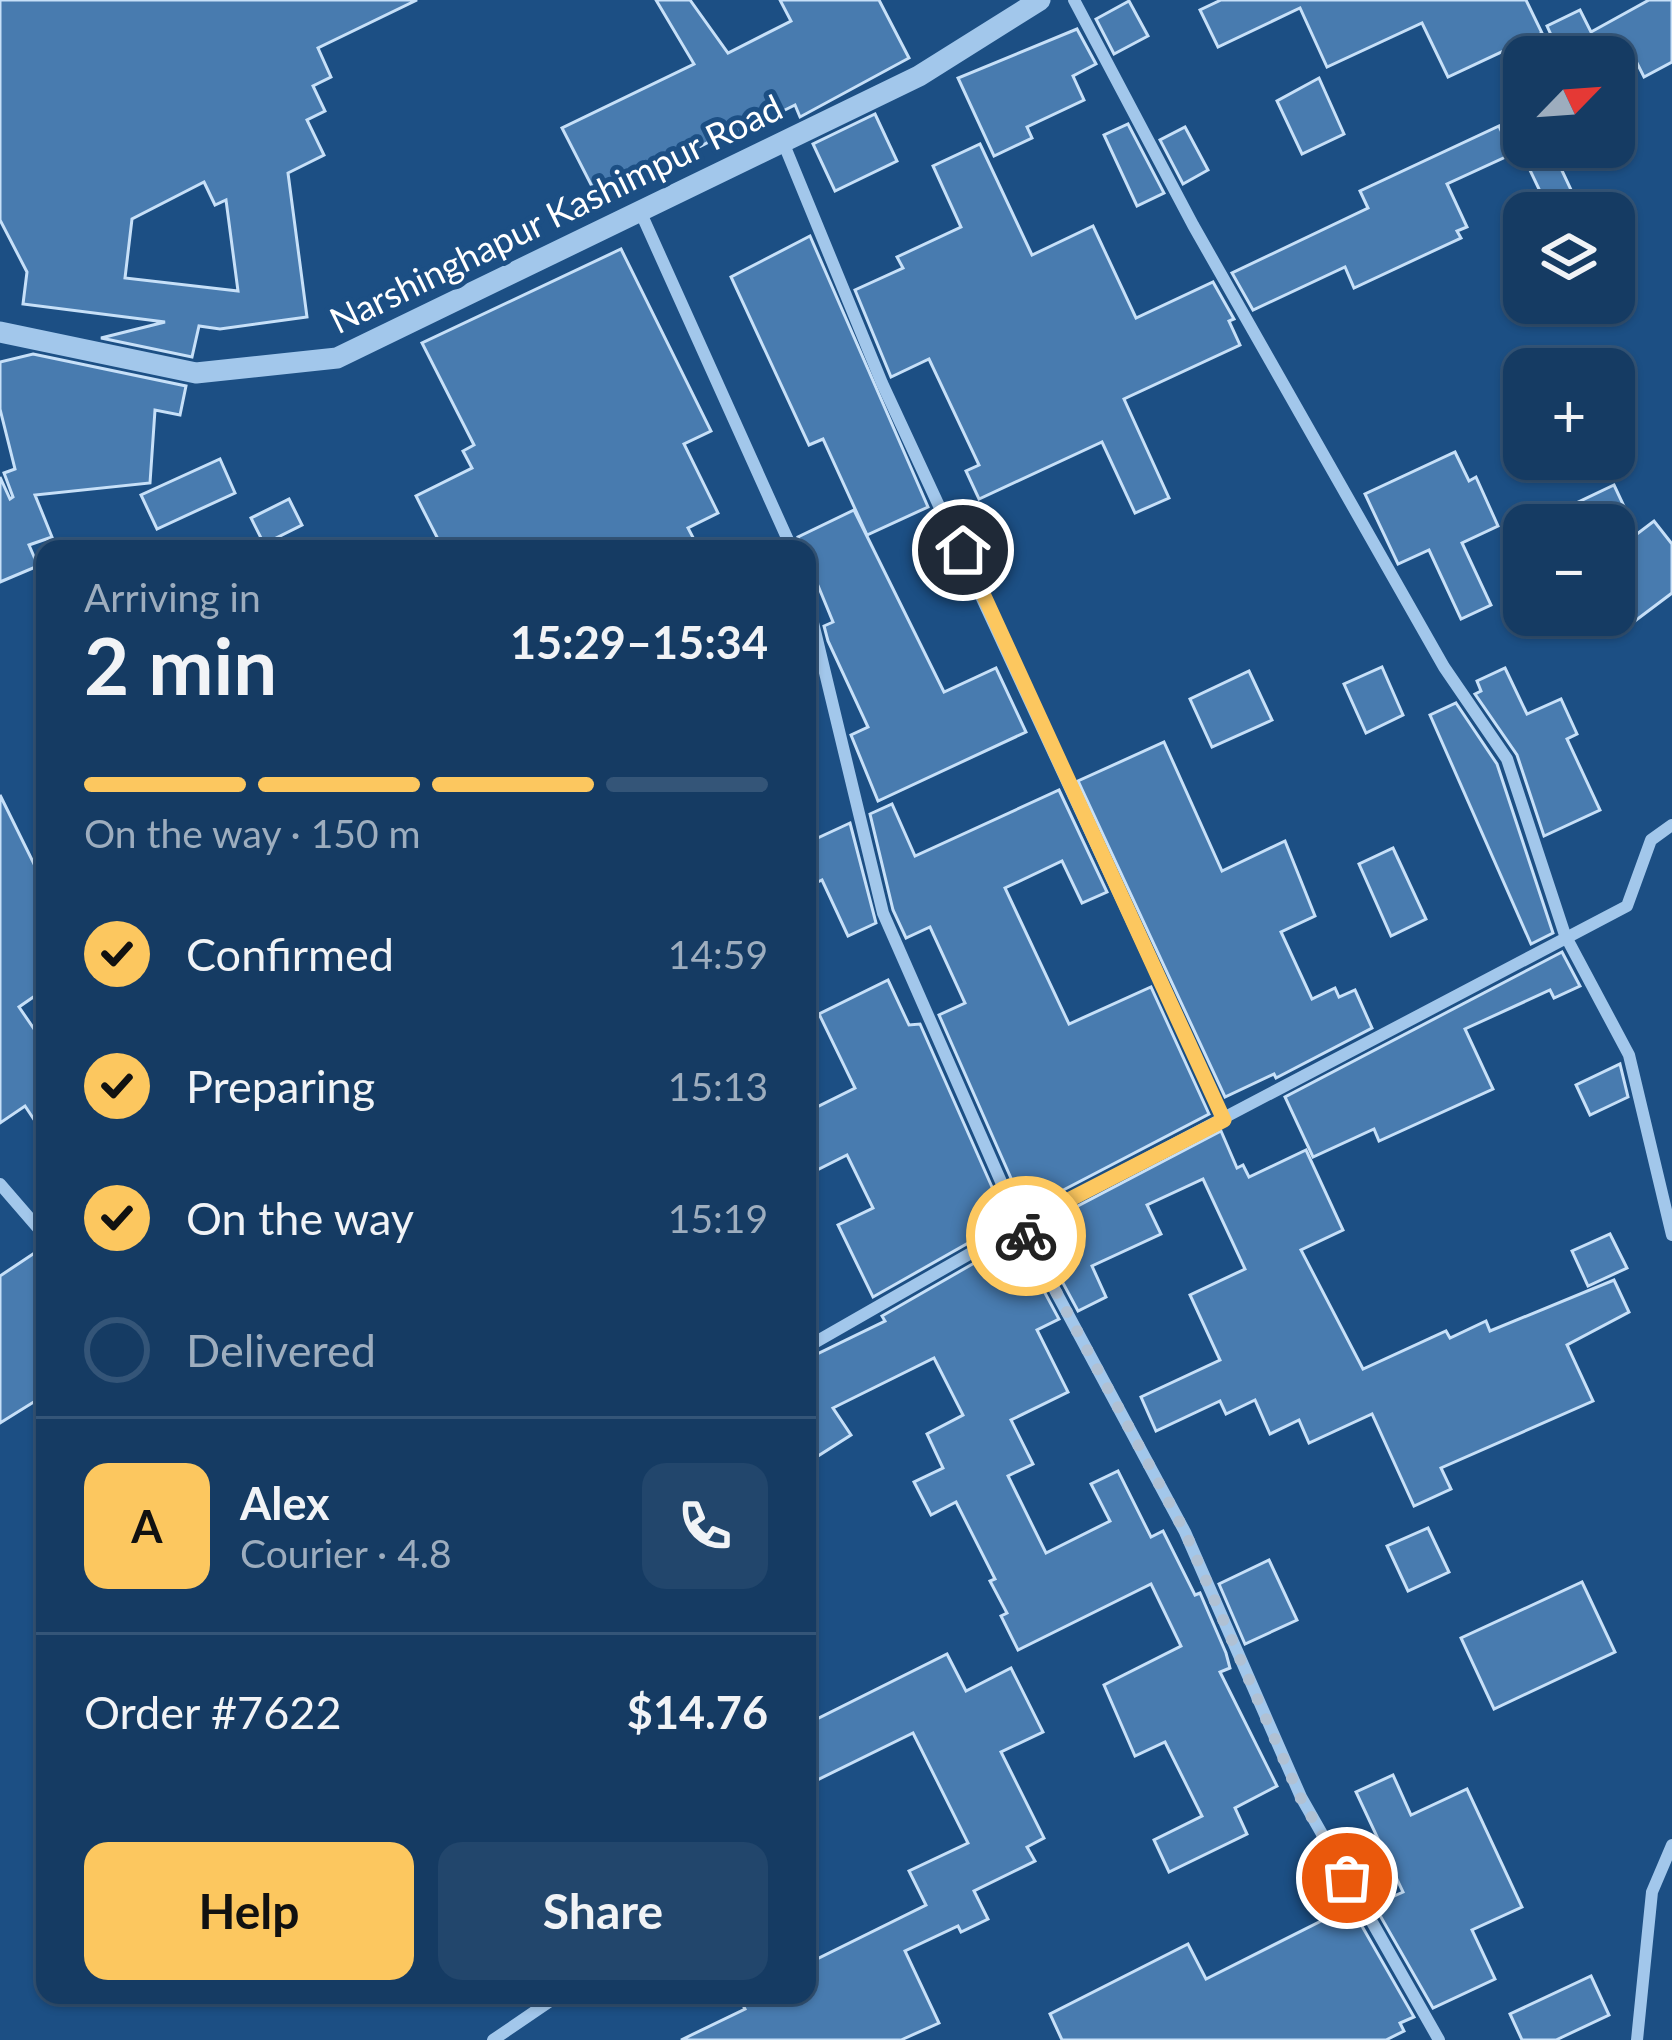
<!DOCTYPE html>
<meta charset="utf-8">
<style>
:root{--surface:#153b63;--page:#22466c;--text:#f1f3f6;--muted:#9dadbe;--line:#345578;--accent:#fcc75f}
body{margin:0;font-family:Lato,sans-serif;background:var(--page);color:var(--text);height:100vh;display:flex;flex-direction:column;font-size:45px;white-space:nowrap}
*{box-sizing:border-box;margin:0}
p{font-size:39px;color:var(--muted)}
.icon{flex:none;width:66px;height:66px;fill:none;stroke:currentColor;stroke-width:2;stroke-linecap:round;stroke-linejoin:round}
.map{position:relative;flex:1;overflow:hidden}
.details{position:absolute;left:36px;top:540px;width:780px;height:1464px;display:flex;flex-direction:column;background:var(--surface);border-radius:24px;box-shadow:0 3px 9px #0004,0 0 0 3px var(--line)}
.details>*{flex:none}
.needle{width:78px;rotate:65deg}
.fabs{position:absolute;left:1503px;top:36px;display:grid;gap:24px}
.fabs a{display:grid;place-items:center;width:132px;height:132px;border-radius:24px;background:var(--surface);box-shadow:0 3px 9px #0004,0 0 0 3px var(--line);font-size:60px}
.pin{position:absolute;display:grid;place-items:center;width:102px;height:102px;color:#fff;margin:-51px;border:6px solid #fff;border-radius:50%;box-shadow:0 3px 12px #0007}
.courier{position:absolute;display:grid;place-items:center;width:120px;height:120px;margin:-60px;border:9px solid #fcc75f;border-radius:50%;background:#fff;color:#222;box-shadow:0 3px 15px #0007}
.headline em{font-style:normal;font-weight:700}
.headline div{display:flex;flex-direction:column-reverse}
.headline{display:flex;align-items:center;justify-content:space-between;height:204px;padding:0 48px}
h1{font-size:78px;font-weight:700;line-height:90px}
.bar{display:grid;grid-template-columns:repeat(4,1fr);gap:18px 12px;align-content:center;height:144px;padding:0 48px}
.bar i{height:15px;border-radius:9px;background:var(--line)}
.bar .on{background:var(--accent)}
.bar p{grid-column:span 4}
.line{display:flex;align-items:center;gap:30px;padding:0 48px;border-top:3px solid var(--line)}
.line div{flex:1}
.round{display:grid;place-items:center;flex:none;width:126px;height:126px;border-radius:24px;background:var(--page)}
ol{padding:0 48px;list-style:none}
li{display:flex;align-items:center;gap:36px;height:132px}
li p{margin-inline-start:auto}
li .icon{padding:12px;border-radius:50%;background:var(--accent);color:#111;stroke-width:4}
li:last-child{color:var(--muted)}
li i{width:66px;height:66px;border:6px solid var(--line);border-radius:50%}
.action{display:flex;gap:24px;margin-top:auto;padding:24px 48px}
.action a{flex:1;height:138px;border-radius:24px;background:var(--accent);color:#111;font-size:48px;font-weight:700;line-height:138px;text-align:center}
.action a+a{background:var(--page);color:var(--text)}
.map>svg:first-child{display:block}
.building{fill:#487baf;stroke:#c7e0f8;stroke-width:3;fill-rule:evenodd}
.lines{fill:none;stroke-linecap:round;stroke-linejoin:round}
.minor{stroke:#a2c7eb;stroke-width:12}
.tertiary{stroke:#a2c7eb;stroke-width:21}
.done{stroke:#b0c1d4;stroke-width:12;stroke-dasharray:0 21.6}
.route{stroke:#fcc75f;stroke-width:15}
.labels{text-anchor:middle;stroke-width:10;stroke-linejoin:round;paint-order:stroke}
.street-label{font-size:36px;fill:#fff;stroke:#1c4f84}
</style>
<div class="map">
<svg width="1672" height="2040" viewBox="0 0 1672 2040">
<rect width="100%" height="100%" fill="#1c4f84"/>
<g class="building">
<path d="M0,0H417L318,48L331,77L313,86L325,111L307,120L324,155L288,173L307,317L220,329L199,326L192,357L101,338L165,322L23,304L27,272L0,220ZM204,182L215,205L226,200L238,291L125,278L132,219Z"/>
<path d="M656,0H690L728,53L791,21L780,0H879L909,58L800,117L795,105L712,146L709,142L634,180L637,186L601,204L562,128L694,64Z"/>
<path d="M1221,0H1526L1542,33L1448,77L1422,23L1327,67L1300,8L1218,47L1200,10Z"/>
<path d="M1649,0H1672V62L1644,77L1634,57H1545L1558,50L1547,26L1580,10L1591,32Z"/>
<path d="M1129,1L1148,36L1114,54L1096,19Z"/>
<path d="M1077,29L1096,64L1073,76L1084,100L1027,127L1032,138L994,156L958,78Z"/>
<path d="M1319,78L1344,134L1302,154L1277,101Z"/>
<path d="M875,114L897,161L835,191L813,144Z"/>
<path d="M1128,124L1164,193L1137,206L1104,135Z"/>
<path d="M1499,126L1512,154L1447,184L1467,227L1457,231L1461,238L1354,288L1345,267L1253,310L1232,273L1368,208L1360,191Z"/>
<path d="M1185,127L1208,170L1183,184L1160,140Z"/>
<path d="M980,144L1032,255L1093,226L1136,318L1213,282L1234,319L1229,321L1240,345L1124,399L1169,498L1135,513L1102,442L979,499L966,471L979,465L929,359L891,377L855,290L903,268L897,257L961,227L933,166Z"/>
<path d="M1519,147H1551L1573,194L1547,206Z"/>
<path d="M810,236L928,507L867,535L823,439L809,445L731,277Z"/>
<path d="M621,249L711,431L684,444L718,513L688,528L699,549H443L416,496L472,468L463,451L474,445L422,343Z"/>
<path d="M33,354L186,386L180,415L155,410L150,483L35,495L52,537L29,545L38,566L0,582V477L10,499L13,497L4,473L15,469L0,409V362Z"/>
<path d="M1455,452L1469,481L1476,477L1498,526L1462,543L1491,605L1461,619L1429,550L1398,564L1365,494Z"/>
<path d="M220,459L235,493L157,529L141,495Z"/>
<path d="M1614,485L1637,534L1654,521L1672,544V593L1631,624L1614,601V525H1530Z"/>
<path d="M289,499L302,525L264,544L251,518Z"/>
<path d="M854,510L944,692L996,668L1026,732L878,801L851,735L868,727L828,641L824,626L833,622L798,537Z"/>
<path d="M1382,667L1403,715L1366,733L1344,684Z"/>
<path d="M1505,668L1527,714L1561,699L1577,734L1567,739L1600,810L1544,836L1517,755L1475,694L1481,691L1477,681Z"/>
<path d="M1249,671L1272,720L1212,747L1190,699Z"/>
<path d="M1456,703L1497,764L1553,933L1531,944L1430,715Z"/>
<path d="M1164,742L1222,871L1285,841L1315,916L1281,932L1312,999L1335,988L1339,997L1355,990L1372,1028L1276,1078L1274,1074L1225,1097L1078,781Z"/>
<path d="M1059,790L1107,892L1082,903L1062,861L1005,888L1069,1024L1151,987L1209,1114L1025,1210L939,1015L965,1003L930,927L906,938L893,910L870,814L892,804L915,856Z"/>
<path d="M0,795L34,864L45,856V989L19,1007L45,1045V1136L25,1106L0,1123Z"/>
<path d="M850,823L876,923L848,936L822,880L807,887V843Z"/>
<path d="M1393,848L1426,919L1391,936L1359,864Z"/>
<path d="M1562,952L1580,986L1554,998L1550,990L1465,1029L1493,1089L1379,1141L1374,1129L1313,1157L1285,1097Z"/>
<path d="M888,980L909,1025L920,1024L1007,1221L873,1297L838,1225L873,1208L847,1155L807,1175V1112L855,1088L819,1014Z"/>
<path d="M1620,1064L1628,1097L1590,1115L1576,1085Z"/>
<path d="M1221,1131L1237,1168L1243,1165L1249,1177L1306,1150L1343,1230L1301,1250L1363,1369L1446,1331L1450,1338L1486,1321L1490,1331L1614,1280L1629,1312L1567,1345L1593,1401L1441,1468L1451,1489L1414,1506L1372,1414L1309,1443L1299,1420L1270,1434L1255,1400L1226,1414L1220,1401L1156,1431L1141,1397L1220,1360L1190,1295L1245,1269L1203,1179L1147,1205L1161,1234L1092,1266L1106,1297L1078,1311L1034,1229Z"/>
<path d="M1610,1234L1627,1268L1588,1286L1572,1251Z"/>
<path d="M1016,1239L1059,1319L1037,1330L1068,1392L1011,1420L1033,1464L1008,1476L1046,1553L1110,1521L1091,1484L1118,1471L1151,1537L1163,1531L1195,1595L1200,1593L1226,1653L1230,1668L1220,1672L1277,1786L1235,1808L1247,1834L1169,1872L1154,1840L1202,1816L1165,1742L1135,1756L1104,1685L1181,1646L1151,1584L1018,1650L1001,1616L1007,1613L990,1581L995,1579L956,1502L931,1515L914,1482L943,1468L927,1434L963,1415L934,1358L833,1408L851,1435L807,1463V1359L885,1321L882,1316Z"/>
<path d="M45,1246V1395L0,1423V1276Z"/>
<path d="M1428,1528L1449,1572L1408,1591L1387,1546Z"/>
<path d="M1269,1560L1297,1620L1245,1644L1219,1584Z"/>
<path d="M1582,1582L1615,1652L1494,1709L1461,1638Z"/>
<path d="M947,1654L966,1691L1011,1668L1043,1732L1001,1752L1044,1838L1027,1847L1035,1861L974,1891L988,1919L961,1932L958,1926L905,1951L939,2023L901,2040H681L745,2009L738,1995H807V1964L926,1905L909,1871L968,1843L913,1733L807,1785V1724Z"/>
<path d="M1393,1775L1411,1815L1467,1789L1522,1907L1472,1930L1495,1979L1433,2008L1374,1905L1403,1892L1356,1792Z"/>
<path d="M1347,1908L1351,1916L1355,1914L1414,2017L1400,2023L1404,2031L1386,2040H1062L1050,2014L1188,1944L1206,1979Z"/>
<path d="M1591,1976L1609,2015L1556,2040H1522L1510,2014Z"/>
</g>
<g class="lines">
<g class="minor">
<path d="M1074,0L1193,225L1444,667L1507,759L1565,935L1629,1055L1672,1235"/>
<path d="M783,142L882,383L1224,1120"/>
<path d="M640,211L792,549"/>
<path d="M807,598L883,913L1020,1225L1185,1532L1301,1797L1439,2040"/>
<path d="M0,1184L45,1236"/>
<path d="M807,1347L1020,1225L1627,906L1651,840L1672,825"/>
<path d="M493,2040L559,1995"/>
<path d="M1637,2040L1652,1892L1672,1845"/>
</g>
<path class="tertiary" d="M0,332L196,373L337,358L919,76L1040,0"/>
</g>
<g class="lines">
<path class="done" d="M1026,1236L1185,1532L1300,1797L1347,1878"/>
<path class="route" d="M963,550L1224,1120L1020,1225L1026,1236"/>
</g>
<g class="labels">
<g class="street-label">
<text transform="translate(556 214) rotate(-26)" y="13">Narshinghapur Kashimpur Road</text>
</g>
</g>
</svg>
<div class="fabs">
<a><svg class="needle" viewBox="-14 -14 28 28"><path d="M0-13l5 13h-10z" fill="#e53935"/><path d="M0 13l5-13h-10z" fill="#9dadbe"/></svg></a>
<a><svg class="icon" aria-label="layers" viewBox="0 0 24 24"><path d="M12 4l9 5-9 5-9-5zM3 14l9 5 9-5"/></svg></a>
<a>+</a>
<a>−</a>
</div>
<div class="pin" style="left:1347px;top:1878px;background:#ea580c"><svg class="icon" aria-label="bag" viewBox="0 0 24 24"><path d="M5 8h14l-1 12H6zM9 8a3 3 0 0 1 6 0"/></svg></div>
<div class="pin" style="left:963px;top:550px;background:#1f2937"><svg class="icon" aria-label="home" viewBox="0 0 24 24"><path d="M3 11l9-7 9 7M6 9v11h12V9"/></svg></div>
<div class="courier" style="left:1026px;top:1236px"><svg class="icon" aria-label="bike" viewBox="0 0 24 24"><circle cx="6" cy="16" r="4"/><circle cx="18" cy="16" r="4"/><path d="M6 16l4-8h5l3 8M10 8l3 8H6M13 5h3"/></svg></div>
<section class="details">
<div class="headline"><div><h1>2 min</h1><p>Arriving in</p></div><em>15:29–15:34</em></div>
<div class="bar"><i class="on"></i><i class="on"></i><i class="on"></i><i></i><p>On the way · 150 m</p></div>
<ol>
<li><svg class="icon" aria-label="check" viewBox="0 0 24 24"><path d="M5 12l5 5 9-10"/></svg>Confirmed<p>14:59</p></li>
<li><svg class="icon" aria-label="check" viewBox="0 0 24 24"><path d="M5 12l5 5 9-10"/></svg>Preparing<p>15:13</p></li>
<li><svg class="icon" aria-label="check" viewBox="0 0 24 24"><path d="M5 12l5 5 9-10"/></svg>On the way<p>15:19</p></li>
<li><i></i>Delivered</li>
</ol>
<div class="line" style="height:216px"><b class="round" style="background:var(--accent);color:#111">A</b><div><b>Alex</b><p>Courier · 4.8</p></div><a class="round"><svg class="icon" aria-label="phone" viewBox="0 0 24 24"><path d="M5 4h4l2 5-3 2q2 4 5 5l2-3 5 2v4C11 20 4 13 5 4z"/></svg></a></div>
<div class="line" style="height:156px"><div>Order #7622</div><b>$14.76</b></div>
<div class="action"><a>Help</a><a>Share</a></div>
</section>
</div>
